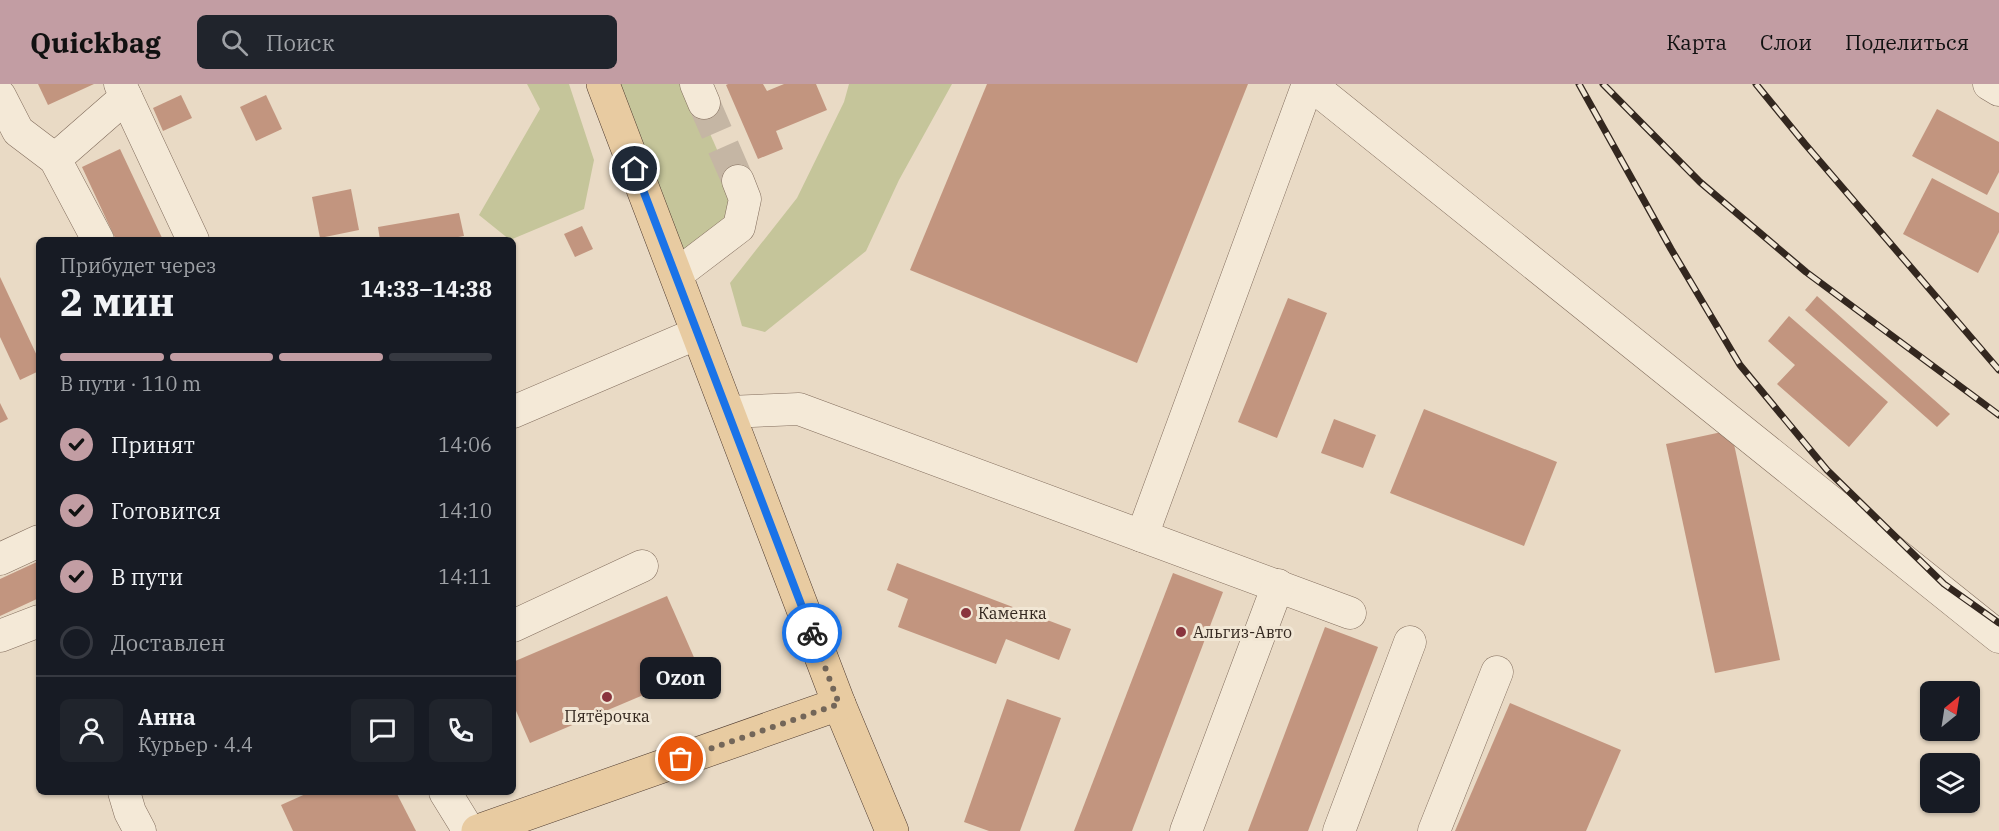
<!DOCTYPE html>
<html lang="ru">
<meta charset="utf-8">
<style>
:root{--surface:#171b24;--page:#20242c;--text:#f1f3f6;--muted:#9ea1a6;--line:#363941;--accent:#c29da3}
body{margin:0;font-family:"IBM Plex Serif",serif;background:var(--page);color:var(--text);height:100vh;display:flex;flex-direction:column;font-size:22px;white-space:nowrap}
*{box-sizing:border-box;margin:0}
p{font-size:20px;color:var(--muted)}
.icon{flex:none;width:33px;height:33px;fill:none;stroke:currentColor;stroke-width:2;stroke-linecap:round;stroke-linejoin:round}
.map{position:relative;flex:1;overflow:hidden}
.panel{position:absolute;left:36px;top:153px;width:480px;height:558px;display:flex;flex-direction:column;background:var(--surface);border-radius:9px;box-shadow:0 2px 4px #0004}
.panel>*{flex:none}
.needle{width:39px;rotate:30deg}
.fabs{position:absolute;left:1920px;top:597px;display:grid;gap:12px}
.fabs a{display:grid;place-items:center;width:60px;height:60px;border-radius:9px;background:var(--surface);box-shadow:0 2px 4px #0004;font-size:30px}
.pin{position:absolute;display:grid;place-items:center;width:51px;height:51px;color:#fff;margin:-26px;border:3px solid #fff;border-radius:50%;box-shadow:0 2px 6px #0007}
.courier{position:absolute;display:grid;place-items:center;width:60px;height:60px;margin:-30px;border:4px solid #1a73e8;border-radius:50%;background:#fff;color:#222;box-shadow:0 2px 8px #0007}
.bubble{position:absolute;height:42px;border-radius:9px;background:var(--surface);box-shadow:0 2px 4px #0004;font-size:20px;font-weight:800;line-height:42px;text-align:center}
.overview em{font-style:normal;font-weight:800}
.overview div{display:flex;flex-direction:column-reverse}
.overview{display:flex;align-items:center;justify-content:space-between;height:102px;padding:0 24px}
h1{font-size:39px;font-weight:800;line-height:45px}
.bar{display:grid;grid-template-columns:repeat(4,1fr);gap:9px 6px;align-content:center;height:72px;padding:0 24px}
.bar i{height:8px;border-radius:4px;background:var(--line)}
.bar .active{background:var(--accent)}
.bar p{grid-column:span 4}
.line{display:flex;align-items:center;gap:15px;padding:0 24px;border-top:2px solid var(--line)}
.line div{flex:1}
.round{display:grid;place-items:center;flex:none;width:63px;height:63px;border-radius:9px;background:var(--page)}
ol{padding:0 24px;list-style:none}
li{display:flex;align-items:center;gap:18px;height:66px}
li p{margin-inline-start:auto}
li .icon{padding:6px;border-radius:50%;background:var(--accent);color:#111;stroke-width:4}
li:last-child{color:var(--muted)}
li i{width:33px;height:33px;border:3px solid var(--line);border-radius:50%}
header{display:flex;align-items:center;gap:36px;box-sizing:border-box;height:84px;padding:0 30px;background:var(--accent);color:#111}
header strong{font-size:28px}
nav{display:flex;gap:33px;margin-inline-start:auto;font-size:21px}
.search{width:420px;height:54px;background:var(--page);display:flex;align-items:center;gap:15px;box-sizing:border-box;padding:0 21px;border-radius:9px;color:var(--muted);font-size:22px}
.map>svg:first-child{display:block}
.green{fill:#c5c59a}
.building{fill:#c2957f}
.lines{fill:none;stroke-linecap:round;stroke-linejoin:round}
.minor-tunnel{stroke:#c5b6a4;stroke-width:32;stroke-dasharray:32 16;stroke-linecap:butt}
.minor-casing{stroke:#826d5d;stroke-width:33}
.major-casing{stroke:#503c31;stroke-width:34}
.minor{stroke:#f4e9d7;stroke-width:32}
.major{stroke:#e8cba1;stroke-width:33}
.rail-casing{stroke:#33271f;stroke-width:7}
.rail{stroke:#f1e6d4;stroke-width:4.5;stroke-dasharray:14;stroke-linecap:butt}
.done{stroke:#736659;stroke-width:6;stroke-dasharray:0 10.8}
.route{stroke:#1a73e8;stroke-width:8}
.poi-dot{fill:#89343d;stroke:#f1e6d4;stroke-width:2}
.labels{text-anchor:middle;stroke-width:6;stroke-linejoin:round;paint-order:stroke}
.poi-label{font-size:16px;fill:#33271f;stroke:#f1e6d4;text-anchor:start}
</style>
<header>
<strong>Quickbag</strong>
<div class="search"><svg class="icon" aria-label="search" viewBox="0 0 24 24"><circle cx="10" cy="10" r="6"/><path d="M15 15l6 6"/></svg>Поиск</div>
<nav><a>Карта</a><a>Слои</a><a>Поделиться</a></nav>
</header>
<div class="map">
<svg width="1999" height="747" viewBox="0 0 1999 747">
<rect width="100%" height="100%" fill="#e9dac5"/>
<g class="green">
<path d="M527,0H569L594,76L584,125L510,156L479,131L540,25Z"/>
<path d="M614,0H688L738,113L731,138L681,176Z"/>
<path d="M849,0H952L899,96L866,167L765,248L742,242L730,199L797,114L844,18Z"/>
</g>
<g class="building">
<path d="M38,0H94L48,21Z"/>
<path d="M728,0H763L767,7L784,0H816L827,26L776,47L783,65L758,75L726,1Z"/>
<path d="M987,0H1248L1137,279L910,186Z"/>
<path d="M181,11L192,34L163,47L153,24Z"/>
<path d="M266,11L282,45L256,57L240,23Z"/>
<path d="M1937,25L1999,58V88L1987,111L1912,72Z"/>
<path d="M120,65L163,156H116L82,83Z"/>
<path d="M1932,94L1999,129V148L1978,189L1903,150Z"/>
<path d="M351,105L359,146L320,154L312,113Z"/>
<path d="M459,129L464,152L441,156H380L378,143Z"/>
<path d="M582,142L593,165L575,173L564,150Z"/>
<path d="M0,193L39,276V287L20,296L0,253Z"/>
<path d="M1817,212L1950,330L1937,343L1805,226Z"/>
<path d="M1288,214L1327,229L1277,354L1238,338Z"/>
<path d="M1789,232L1888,318L1849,363L1777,300L1795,281L1768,257Z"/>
<path d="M0,319L8,335L0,339Z"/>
<path d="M1424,325L1557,378L1524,462L1390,409Z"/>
<path d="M1334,335L1376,351L1363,384L1321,369Z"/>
<path d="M1731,346L1780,576L1715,589L1666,360Z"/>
<path d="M39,477V514L0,532V495Z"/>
<path d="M897,479L1071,545L1059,576L1006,555L996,580L898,543L908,515L887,506Z"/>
<path d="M1173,489L1223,508L1132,747H1074Z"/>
<path d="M667,512L700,587L530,659L513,620V578Z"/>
<path d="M1325,543L1378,563L1308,747H1248Z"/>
<path d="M1007,615L1061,634L1020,747H989L964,738Z"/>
<path d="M1510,619L1621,666L1586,747H1455Z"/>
<path d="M310,708H396L416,747H293L281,721Z"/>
</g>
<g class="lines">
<path class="minor-tunnel" d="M704,19L738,97"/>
<defs>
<g id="minor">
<path d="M120,0L193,156"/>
<path d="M696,0L704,19"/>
<path d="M1310,0L1999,553"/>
<path d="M1989,0L1999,6"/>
<path d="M0,12L18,47L55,75L98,156"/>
<path d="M55,75L126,13"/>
<path d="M676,191L739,143L745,115L738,97"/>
<path d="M513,328L698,249"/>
<path d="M728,328L799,325L1350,529"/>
<path d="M1142,452L1308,0"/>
<path d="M0,475L39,457"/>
<path d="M513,542L642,482"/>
<path d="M0,552L39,537"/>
<path d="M124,708L130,728L140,747"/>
<path d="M445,708L469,747"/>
<path d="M1186,747L1278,501"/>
<path d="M1339,747L1410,558"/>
<path d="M1434,747L1497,588"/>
</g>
<g id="major">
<path d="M603,0L839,620L892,747"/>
<path d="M478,747L839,620"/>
</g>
</defs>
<use href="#minor" class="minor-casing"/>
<use href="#major" class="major-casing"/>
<use href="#minor" class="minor"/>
<use href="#major" class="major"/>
<defs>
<g id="rail">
<path d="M1579,0L1671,165L1740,281L1827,386L1944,500L1999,539"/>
<path d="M1603,0L1700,98L1806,188L1999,331"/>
<path d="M1756,0L1805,60L1999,286"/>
</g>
</defs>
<use href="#rail" class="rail-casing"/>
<use href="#rail" class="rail"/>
</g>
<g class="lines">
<path class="done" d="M681,675L839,620L812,549"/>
<path class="route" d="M635,85L812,549"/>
</g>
<g class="poi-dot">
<circle cx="966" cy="529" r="6"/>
<circle cx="1181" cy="548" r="6"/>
<circle cx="607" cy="613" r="6"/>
</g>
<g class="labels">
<g class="poi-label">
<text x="978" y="535">Каменка</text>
<text x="1193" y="554">Альгиз-Авто</text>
<text x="607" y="638" text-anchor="middle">Пятёрочка</text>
</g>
</g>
</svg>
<div class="fabs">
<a><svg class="needle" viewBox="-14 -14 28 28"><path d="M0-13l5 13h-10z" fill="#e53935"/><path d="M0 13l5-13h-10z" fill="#9ea1a6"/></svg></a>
<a><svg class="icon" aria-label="layers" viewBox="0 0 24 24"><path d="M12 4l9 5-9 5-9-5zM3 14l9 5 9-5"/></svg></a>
</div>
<div class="pin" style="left:681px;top:675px;background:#ea580c"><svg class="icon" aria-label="bag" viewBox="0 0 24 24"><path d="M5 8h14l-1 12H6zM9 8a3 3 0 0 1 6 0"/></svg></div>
<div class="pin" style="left:635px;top:85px;background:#1f2937"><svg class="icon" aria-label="home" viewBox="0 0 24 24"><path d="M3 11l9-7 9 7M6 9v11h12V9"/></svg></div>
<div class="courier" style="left:812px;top:549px"><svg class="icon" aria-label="bike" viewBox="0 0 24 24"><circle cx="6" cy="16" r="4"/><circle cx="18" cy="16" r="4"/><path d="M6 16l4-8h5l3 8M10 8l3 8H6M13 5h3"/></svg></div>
<div class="bubble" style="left:640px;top:573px;width:81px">Ozon</div>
<section class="panel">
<div class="overview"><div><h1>2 мин</h1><p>Прибудет через</p></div><em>14:33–14:38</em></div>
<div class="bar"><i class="active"></i><i class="active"></i><i class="active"></i><i></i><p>В пути · 110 m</p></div>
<ol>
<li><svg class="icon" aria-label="check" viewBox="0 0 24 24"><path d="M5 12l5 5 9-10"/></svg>Принят<p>14:06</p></li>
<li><svg class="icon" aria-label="check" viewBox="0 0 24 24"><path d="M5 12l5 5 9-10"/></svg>Готовится<p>14:10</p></li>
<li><svg class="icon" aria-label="check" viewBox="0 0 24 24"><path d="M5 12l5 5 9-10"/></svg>В пути<p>14:11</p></li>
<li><i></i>Доставлен</li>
</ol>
<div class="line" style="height:108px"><a class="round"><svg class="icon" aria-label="person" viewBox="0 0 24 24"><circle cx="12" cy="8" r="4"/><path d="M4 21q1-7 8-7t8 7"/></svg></a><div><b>Анна</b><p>Курьер · 4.4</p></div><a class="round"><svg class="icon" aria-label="chat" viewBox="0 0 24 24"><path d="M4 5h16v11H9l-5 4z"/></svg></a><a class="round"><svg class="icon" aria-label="phone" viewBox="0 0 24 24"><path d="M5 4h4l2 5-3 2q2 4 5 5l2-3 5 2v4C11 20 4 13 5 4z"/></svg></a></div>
</section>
</div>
